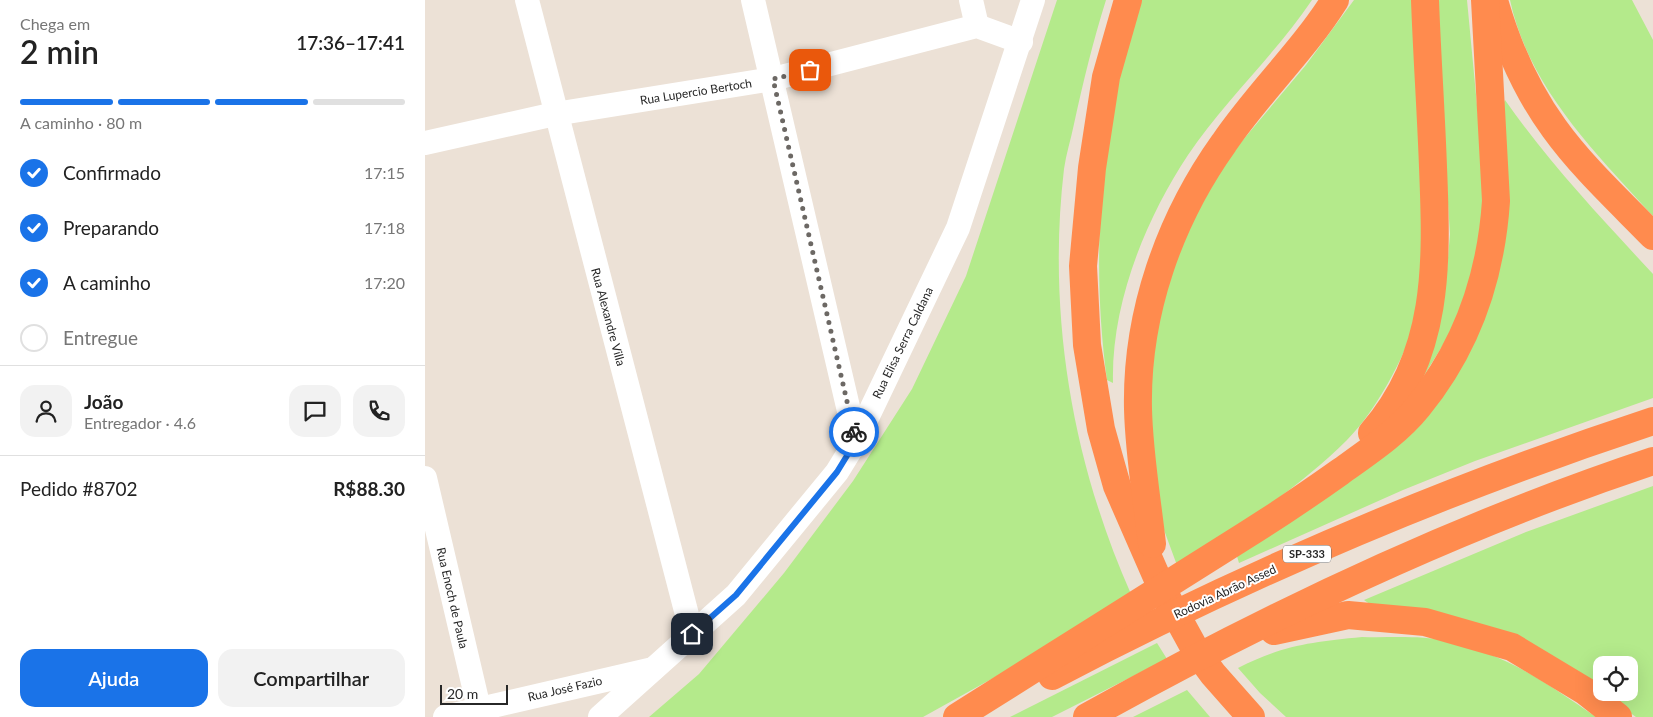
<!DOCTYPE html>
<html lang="pt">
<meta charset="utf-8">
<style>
:root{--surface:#fff;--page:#f2f2f2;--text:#222;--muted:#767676;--line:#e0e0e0;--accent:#1a73e8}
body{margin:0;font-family:Lato,sans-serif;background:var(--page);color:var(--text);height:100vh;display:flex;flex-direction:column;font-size:19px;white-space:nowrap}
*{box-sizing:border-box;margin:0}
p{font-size:16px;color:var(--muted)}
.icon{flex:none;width:28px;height:28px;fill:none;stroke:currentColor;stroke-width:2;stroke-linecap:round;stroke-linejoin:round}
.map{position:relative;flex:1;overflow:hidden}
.panel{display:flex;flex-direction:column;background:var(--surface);width:425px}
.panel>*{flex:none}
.tools{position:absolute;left:1168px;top:656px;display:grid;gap:10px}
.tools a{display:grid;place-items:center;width:45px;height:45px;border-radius:10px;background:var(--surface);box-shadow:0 5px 20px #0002;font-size:25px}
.scale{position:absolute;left:15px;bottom:12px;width:68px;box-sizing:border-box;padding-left:5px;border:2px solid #272727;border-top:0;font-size:14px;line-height:18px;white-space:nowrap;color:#272727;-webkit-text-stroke:4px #fff;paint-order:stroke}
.pin{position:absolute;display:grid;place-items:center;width:42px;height:42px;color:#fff;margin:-21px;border-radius:10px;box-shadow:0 2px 8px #0006}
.courier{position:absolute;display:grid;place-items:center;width:50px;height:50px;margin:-25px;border:4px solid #1a73e8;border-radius:50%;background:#fff;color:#222;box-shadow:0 1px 6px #0007}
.headline em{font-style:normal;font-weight:600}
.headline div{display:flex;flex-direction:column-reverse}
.headline{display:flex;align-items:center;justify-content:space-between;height:85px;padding:0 20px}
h1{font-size:32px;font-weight:600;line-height:38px}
.bar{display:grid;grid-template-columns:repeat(4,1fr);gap:8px 5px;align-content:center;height:60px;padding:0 20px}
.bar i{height:6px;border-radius:4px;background:var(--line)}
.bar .selected{background:var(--accent)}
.bar p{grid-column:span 4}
.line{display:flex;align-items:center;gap:12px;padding:0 20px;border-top:1px solid var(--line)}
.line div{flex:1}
.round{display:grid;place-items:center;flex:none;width:52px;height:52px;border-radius:15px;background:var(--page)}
ol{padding:0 20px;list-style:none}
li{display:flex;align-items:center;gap:15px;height:55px}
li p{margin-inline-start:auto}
li .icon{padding:5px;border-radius:50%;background:var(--accent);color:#fff;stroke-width:4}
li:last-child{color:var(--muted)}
li i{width:28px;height:28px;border:2px solid var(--line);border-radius:50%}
.cta{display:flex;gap:10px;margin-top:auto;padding:10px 20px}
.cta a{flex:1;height:58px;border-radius:15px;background:var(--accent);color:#fff;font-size:20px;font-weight:600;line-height:58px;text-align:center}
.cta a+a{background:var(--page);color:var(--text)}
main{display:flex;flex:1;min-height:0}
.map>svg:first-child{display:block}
.green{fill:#b4ea8b}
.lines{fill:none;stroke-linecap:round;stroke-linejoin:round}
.minor{stroke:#fff;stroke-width:24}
.motorway{stroke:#ff8b4e;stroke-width:28}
.done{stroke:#6c6864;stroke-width:5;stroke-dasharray:0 9}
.route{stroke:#1a73e8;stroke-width:6}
.labels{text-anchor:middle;stroke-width:4;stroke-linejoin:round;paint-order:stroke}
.shield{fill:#fff;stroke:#686868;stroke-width:1}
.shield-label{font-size:11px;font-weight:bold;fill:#272727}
.street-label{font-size:12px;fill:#272727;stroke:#fff}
</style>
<main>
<section class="panel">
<div class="headline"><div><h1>2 min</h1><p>Chega em</p></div><em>17:36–17:41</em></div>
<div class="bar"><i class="selected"></i><i class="selected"></i><i class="selected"></i><i></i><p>A caminho · 80 m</p></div>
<ol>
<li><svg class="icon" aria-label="check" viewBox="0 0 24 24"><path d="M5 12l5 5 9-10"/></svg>Confirmado<p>17:15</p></li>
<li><svg class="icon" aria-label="check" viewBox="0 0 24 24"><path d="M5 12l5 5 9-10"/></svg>Preparando<p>17:18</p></li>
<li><svg class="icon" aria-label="check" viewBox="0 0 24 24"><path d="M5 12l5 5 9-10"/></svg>A caminho<p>17:20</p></li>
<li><i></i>Entregue</li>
</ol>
<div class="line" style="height:90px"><a class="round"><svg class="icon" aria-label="person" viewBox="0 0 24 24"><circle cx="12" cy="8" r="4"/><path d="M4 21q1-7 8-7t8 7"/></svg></a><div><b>João</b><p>Entregador · 4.6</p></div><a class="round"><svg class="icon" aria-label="chat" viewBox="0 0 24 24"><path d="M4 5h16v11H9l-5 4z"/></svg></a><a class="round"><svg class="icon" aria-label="phone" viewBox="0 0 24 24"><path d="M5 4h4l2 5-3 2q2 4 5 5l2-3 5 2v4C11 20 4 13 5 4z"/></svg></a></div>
<div class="line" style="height:65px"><div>Pedido #8702</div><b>R$88.30</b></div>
<div class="cta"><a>Ajuda</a><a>Compartilhar</a></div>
</section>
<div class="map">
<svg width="1228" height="717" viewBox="0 0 1228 717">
<rect width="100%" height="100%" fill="#ece1d6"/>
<g class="green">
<path d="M632,0H681C668,41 658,83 649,124C646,139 641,154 639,169C622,314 647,461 706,594L624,647L498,717H224L274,674L359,573L428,481L487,389L541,276Z"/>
<path d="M717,0H887C850,55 800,100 763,155C720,220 686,304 688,383L682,380C665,255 675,120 717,0Z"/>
<path d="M929,0H987C991,52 995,103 998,155C1002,202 1007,255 996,302C987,345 953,409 922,440C872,490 810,528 753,568L739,530L722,442L732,314L762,231L802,159L881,65Z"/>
<path d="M1010,0H1042L1059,179V218L1037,314L992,387L1022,270L1025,234Z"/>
<path d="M1085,0H1207L1228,40V216C1170,152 1104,88 1085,0Z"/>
<path d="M1080,100C1124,163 1176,218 1228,274V398L1050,461L978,490L814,563L811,553L872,513L1061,313L1073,275L1079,241L1077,107Z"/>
<path d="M1228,486V717H1211L1177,693L1204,692V665H1176V692L949,607L939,600L1101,532Z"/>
<path d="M937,637C964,638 995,635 1021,641C1083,655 1120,682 1171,717H861L835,693L813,668C858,645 887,642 937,637Z"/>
<path d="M732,643L742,659L627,717H585Z"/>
<path d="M762,690L785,717H708Z"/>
</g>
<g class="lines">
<g class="minor">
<path d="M102,0L267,634"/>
<path d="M328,0L431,441"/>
<path d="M546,0L552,26"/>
<path d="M0,143L130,114L348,79L552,26L596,42"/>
<path d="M0,478L56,717"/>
<path d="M20,717L228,669"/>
<path d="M175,717L311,595L412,472L431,441L533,228L608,0"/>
</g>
<g class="motorway">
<path d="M703,0L681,77L667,168L658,266L662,345L676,429L692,486L737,589L771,651L788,674L826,717"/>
<path d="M1070,4C1083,48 1102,91 1129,128C1157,167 1194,201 1228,236"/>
<path d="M947,433C1015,355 1012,263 1008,167C1006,111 1002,56 1000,0"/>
<path d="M727,544C722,499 714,454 713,409C711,314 744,220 799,143C833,93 878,51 910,0"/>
<path d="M849,631L923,615L1000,622L1087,647L1160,691L1193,717"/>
<path d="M627,676C820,575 1021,489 1228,421"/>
<path d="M532,717C628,656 725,596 821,535C853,515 884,494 915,472C943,452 972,433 993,407C1042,347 1066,276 1071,201L1060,0"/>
<path d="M662,717C843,616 1032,526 1228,461"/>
</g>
</g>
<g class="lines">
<path class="done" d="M385,70L348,79L429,432"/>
<path class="route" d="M267,634L311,595L412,472L431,441L429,432"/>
</g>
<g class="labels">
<rect class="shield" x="858" y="545.5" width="48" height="17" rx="4"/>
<g class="shield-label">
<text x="882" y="558">SP-333</text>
</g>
<g class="street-label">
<text transform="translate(271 92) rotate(-9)" y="4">Rua Lupercio Bertoch</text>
<text transform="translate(183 317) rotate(75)" y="4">Rua Alexandre Villa</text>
<text transform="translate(478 343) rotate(-64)" y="4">Rua Elisa Serra Caldana</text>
<text transform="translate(800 592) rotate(-25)" y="4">Rodovia Abrão Assed</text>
<text transform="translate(27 598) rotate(77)" y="4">Rua Enoch de Paula</text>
<text transform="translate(140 689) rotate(-13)" y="4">Rua José Fazio</text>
</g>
</g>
</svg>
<div class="tools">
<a><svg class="icon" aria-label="locate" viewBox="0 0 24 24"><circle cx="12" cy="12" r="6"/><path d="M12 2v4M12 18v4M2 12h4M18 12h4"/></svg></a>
</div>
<div class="scale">20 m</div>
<div class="pin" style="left:385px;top:70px;background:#ea580c"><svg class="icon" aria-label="bag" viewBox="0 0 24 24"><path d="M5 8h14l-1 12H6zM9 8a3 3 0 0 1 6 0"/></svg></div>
<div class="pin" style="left:267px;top:634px;background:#1f2937"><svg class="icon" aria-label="home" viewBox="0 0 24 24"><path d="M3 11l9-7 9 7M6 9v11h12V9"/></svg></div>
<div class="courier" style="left:429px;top:432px"><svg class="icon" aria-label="bike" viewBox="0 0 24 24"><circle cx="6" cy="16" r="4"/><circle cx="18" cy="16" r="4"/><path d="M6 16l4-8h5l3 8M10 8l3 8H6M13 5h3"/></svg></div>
</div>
</main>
